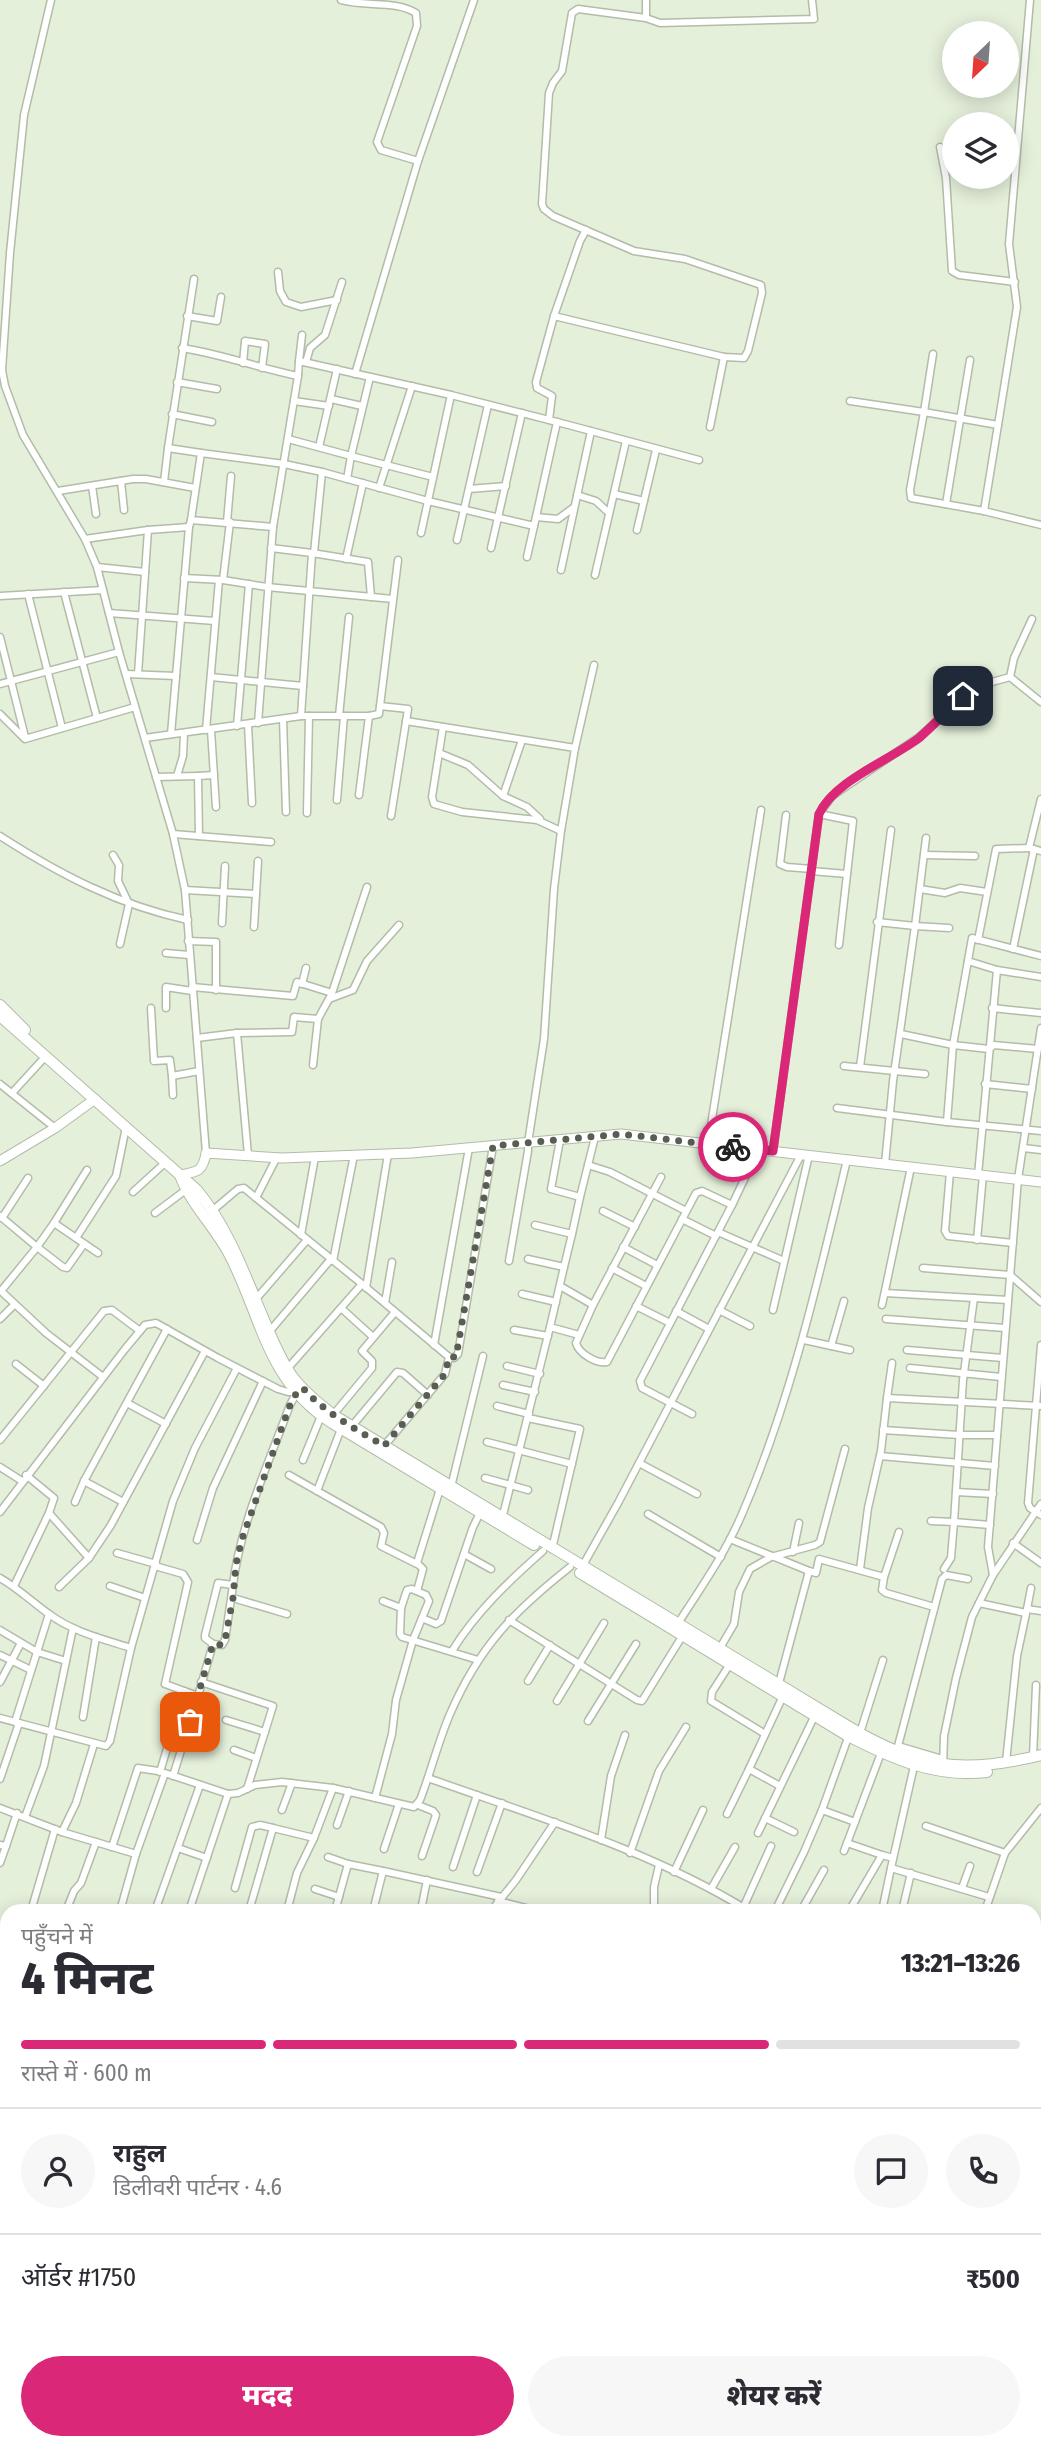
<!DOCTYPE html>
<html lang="hi">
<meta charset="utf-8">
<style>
:root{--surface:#fff;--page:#f7f7f7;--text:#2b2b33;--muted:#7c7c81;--line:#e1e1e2;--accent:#db2777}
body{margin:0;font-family:"Fira Sans Condensed","Noto Sans Devanagari",sans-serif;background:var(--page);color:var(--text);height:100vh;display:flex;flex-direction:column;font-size:26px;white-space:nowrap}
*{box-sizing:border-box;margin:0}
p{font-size:23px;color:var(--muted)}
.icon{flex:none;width:38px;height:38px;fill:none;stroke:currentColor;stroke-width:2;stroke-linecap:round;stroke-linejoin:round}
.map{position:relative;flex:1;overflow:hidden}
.drawer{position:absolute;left:0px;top:1904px;width:1041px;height:546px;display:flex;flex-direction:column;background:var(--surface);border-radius:21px 21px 0 0;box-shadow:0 4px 18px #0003}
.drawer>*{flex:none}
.needle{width:46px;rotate:205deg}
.fabs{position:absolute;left:942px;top:21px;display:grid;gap:14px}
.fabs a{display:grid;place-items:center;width:77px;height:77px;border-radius:50%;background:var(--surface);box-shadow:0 4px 18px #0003;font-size:35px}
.pin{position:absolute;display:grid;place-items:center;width:60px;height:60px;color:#fff;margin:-30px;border-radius:14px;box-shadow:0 4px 10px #0006}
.courier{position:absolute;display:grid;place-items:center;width:70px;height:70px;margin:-35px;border:5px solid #db2777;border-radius:50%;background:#fff;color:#222;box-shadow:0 2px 9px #0007}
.headline em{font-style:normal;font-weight:800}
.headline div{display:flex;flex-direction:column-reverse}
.headline{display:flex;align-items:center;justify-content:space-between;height:119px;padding:0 21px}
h1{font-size:46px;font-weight:800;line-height:52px}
.bar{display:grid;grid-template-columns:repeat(4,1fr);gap:10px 7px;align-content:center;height:84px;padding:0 21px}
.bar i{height:9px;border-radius:5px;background:var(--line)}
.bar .active{background:var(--accent)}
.bar p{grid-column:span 4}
.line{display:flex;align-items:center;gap:18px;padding:0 21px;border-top:2px solid var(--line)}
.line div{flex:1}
.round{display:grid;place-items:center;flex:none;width:74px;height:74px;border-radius:37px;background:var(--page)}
.cta{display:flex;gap:14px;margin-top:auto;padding:14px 21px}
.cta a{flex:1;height:80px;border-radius:42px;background:var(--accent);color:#fff;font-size:28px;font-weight:800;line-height:80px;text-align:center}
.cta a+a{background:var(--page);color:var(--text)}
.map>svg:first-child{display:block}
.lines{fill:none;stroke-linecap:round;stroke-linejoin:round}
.street-casing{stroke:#b2bca8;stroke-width:9}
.secondary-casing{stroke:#b2bca8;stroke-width:11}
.primary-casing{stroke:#b2bca8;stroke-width:12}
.street{stroke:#fff;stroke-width:6}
.secondary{stroke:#fff;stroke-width:9}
.primary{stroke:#fff;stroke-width:10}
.done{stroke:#595e52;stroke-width:7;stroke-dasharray:0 12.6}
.route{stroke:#db2777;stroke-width:9}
</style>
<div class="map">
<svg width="1041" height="2450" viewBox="0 0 1041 2450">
<rect width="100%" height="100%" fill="#e5f0db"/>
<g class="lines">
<defs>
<g id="street">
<path d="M51,0L24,115L10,253L2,370L5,386L23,435L85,539L97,567L119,652L173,834L185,890L206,1153"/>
<path d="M341,0C366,7 395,0 416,13L417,26L377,142L381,150L418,161"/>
<path d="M1030,0L1009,244L1017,307L998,425L924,412L910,490L911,498L984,511L1041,525"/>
<path d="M646,18L660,23L814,19L812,0"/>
<path d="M940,147L946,178L952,271L959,275L1015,282"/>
<path d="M278,272L280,291L286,302L301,307L337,300"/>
<path d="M194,279L168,448L201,453L191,520L273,527L258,723"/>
<path d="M187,316L217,321L221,297"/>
<path d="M554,316L724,357L744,358L748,351L762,293L761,285L685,259L634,251L553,216L544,209L542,204L549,93L553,83L562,71L572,13L578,9L646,18V0"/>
<path d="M182,348C221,354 259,368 298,376L273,527"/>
<path d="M299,361L302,335"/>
<path d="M306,362L310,348L325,335L342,282"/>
<path d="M243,363L245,341L265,344L262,368"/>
<path d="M355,374L418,161L474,0"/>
<path d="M370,377L351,456L433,477"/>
<path d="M177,382L217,389"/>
<path d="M331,399L362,406"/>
<path d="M294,401L329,406"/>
<path d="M850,401L924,412L933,354"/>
<path d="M172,414L212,422"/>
<path d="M549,420L552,396L537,388L536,382L554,316L580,241L586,230"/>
<path d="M557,422L591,431L561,570"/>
<path d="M710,427L724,357"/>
<path d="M591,431L699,460"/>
<path d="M288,439L351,456L347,479"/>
<path d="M319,447L337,369"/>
<path d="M201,453L284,464L322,472L428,501L534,526L557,422L451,395L299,361L298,376"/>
<path d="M121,481L124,510"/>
<path d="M164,482L168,448"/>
<path d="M92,486L96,514"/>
<path d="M379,488L412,386"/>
<path d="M469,489L506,486"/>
<path d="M58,491L133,479H146L195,488"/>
<path d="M614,494L644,501"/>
<path d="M577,495L596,501L609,513"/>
<path d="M946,504L970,360"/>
<path d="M984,511L998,425"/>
<path d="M536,517L558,519L573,508"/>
<path d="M227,522L231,476"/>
<path d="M637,530L656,450"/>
<path d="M421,533L451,395"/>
<path d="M85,539L148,530"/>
<path d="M457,540L488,405"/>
<path d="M271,548L312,553L301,716"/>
<path d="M491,548L522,413"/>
<path d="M312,553L368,562L371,597"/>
<path d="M314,553L322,472"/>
<path d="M527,557L534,526"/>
<path d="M346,559L363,483"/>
<path d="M97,567L145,572"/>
<path d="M595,575L626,441"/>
<path d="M184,578L223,580L267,587L393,599"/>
<path d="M223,580L230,522"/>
<path d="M64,592L97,718"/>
<path d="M28,594L62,728"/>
<path d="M0,596L103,590"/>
<path d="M109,613L215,621"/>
<path d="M1032,619L1014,658L1010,677L1041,702"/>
<path d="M0,637L25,737"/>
<path d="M126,674L176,676"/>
<path d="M138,674L148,530L189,527"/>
<path d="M211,677L303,686"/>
<path d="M0,684L119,652"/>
<path d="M380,706L408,709L391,816"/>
<path d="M0,714L25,739L135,707"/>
<path d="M339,716L349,617"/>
<path d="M369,716L379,714L398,560"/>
<path d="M283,719L286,812"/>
<path d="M406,721L575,748L561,831L554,889L544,1039L528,1143V1151L509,1261"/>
<path d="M248,725L252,803"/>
<path d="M237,726L249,584"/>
<path d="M443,727L432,797L434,804L462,812L537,820L561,831"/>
<path d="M206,730L219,580"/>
<path d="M211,730L216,807"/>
<path d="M171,734L189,527L191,520"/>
<path d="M145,738L301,716H369L359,795"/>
<path d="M575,748L594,665"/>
<path d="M439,753L468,765L503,796L527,807L540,819"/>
<path d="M177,776L183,756L184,733"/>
<path d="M156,777L198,776"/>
<path d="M503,796L522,740"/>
<path d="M1041,799L1029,848L1041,851"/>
<path d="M337,800L344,716"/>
<path d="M307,813L309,716"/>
<path d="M819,814L832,796L919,737L974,687L1010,677"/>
<path d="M786,815L780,864L787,867L812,869"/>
<path d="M173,834L271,842"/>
<path d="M0,836C59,874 118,905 188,920"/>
<path d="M199,836L198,776L214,775"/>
<path d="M113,855L119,865L118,881L129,904L120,944"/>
<path d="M924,855L975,856"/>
<path d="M811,871L847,874"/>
<path d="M920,889L945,893L960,888L987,892"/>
<path d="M185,890L256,894"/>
<path d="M877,922L915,926L926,838"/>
<path d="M222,923L225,866"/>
<path d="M254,927L258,861"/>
<path d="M978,940L996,849L1029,848"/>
<path d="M188,941L216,942V990"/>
<path d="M1013,949L1034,849"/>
<path d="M166,953L189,955"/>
<path d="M968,961L997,970L978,1175"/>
<path d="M997,970L1041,977"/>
<path d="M302,984L306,968"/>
<path d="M192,987L293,996L297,982L332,993L367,887"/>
<path d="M329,999L353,990L367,961L399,925"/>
<path d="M151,1008L154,1061L170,1060L172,1076L199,1071"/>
<path d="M166,1008V987L192,991"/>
<path d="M992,1008L1041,1013"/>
<path d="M901,1034L953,1045L989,1049L994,1045L1038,1049"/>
<path d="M197,1038L237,1033"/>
<path d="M313,1065L318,1019L330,997"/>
<path d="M844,1066L925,1074"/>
<path d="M860,1067L891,830"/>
<path d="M172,1076L173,1095"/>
<path d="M0,1084L55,1128"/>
<path d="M985,1084L1032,1089"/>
<path d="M12,1093L45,1057"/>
<path d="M837,1108L947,1122L953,1045L972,938L1041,956"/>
<path d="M947,1122L1041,1131"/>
<path d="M560,1140L551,1189L580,1197L595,1137"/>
<path d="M708,1144L761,810"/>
<path d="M1023,1148L1041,1150"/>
<path d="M773,1151L819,814L853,821L839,945"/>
<path d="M248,1155L237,1033L292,1032L294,1017L318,1019"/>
<path d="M885,1164L893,1081L915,926L949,928"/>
<path d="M588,1165L610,1172L686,1211"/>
<path d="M950,1172L945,1231L948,1236L1013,1243"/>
<path d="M661,1177L593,1305L576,1343C579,1354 597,1364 607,1362L696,1193L702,1191L732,1205"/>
<path d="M133,1192L166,1162"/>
<path d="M256,1198L277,1157"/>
<path d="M212,1211L238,1189L244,1188L362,1284"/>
<path d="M603,1211L635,1227"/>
<path d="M155,1213L187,1189"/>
<path d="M0,1216L37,1247L1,1291L46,1333L103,1377"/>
<path d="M2,1218L28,1178"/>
<path d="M682,1219L716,1236"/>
<path d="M54,1223L87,1170"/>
<path d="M535,1225L572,1234L580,1197"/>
<path d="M718,1232L784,1261"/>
<path d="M301,1235L315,1157"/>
<path d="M76,1238L116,1176L126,1127"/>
<path d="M977,1240L983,1175"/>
<path d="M84,1244L67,1268L63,1267L37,1247L54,1223L98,1253"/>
<path d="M623,1247L657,1265"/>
<path d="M528,1259L564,1267L572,1234"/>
<path d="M333,1261L354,1155"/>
<path d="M564,1267L550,1327L579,1335"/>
<path d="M612,1268L646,1286"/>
<path d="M923,1268L1010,1275L1041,1302"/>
<path d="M560,1286L593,1305"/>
<path d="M366,1288L388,1154"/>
<path d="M885,1293L974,1298L963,1380L954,1522L990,1525"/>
<path d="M522,1294L556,1302"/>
<path d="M974,1298L1008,1300"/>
<path d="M256,1299L307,1240"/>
<path d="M385,1303L392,1262"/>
<path d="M882,1305L911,1167"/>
<path d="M636,1306L670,1323"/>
<path d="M341,1308L373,1337"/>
<path d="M719,1310L750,1326"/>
<path d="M773,1310L809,1155"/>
<path d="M676,1311L709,1329"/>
<path d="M0,1319L14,1305"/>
<path d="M886,1319L1005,1328"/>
<path d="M514,1330L548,1336"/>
<path d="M269,1332L331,1259"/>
<path d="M804,1340L850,1350"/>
<path d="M434,1345L469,1148"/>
<path d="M1041,1345L1028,1503L1030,1508L1041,1515"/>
<path d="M831,1346L844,1301"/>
<path d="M907,1350L1003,1358"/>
<path d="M449,1357L454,1358L458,1354L493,1146"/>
<path d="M16,1364L44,1386"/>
<path d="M507,1366L540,1374"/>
<path d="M288,1368L362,1284L449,1357L445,1374L384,1446"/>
<path d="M910,1368L1001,1377"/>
<path d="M503,1385L535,1392"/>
<path d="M887,1398L892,1363"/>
<path d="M127,1403L166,1424"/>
<path d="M497,1406L529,1414"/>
<path d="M692,1414L642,1388L640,1381L733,1203L758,1150"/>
<path d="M333,1415L372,1368V1361L362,1351L395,1312"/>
<path d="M528,1418L580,1429L552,1549"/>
<path d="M352,1426L397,1372L403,1373L428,1395"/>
<path d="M883,1430L959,1435H997"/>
<path d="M0,1440L104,1311L112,1310L140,1331"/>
<path d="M487,1442L572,1464"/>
<path d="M880,1456L995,1466"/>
<path d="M303,1460L321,1416"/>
<path d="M639,1463L697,1494"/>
<path d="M0,1467L22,1481"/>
<path d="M26,1475L54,1498L49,1513L89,1558L111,1525L205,1351"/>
<path d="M289,1475L381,1527L384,1533L381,1546L419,1565L423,1569L417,1591"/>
<path d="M485,1478L528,1490"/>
<path d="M84,1481L123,1502"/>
<path d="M451,1487L483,1356"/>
<path d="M317,1491L341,1429"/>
<path d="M956,1492L993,1494"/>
<path d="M75,1502L84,1481L167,1329"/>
<path d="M0,1512L125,1349L145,1325L156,1323L218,1358L278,1389L288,1392H298"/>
<path d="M648,1514L721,1557"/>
<path d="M502,1519L550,1327"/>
<path d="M931,1521L954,1522L951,1558L944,1569"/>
<path d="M730,1539L809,1571"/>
<path d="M197,1540L213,1488L263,1381"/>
<path d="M1013,1543L1041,1563"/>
<path d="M793,1552L799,1523"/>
<path d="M117,1553L156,1564"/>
<path d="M464,1554L491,1569"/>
<path d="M417,1563L440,1489"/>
<path d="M155,1566L183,1574L188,1582L165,1684L198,1696L173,1776"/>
<path d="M582,1567L618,1503L801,1155"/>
<path d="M860,1569L868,1508L881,1451L887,1398L1041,1406"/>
<path d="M993,1575L1041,1504"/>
<path d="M884,1577L899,1532"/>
<path d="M0,1578C18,1588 32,1602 49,1614C73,1632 103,1639 131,1648L173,1501L195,1448L237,1368"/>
<path d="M14,1586L49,1513"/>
<path d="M110,1586L145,1598"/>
<path d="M59,1587L89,1558"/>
<path d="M233,1598L287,1614"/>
<path d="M383,1601L401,1608L400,1634L402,1637L478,1660"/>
<path d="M979,1603L1026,1613"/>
<path d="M401,1608L407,1590L412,1589L426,1595L429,1601L422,1618"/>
<path d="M1027,1609L1031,1588"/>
<path d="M509,1620L637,1700L642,1701L683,1635"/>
<path d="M677,1625C700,1589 725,1554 742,1514C791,1401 818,1280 847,1160"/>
<path d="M0,1630L37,1652L66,1661"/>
<path d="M213,1644L222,1645L225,1640L233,1585"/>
<path d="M720,1648L734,1624L739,1592L750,1569L771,1557L815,1545L820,1542L845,1449"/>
<path d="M452,1651C476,1612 509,1581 543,1551"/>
<path d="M0,1655L31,1670"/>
<path d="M730,1664L712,1692L711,1701L765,1734"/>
<path d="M528,1681L550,1645"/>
<path d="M0,1682L21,1643"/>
<path d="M201,1682L273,1706L247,1789"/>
<path d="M778,1687L809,1571L816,1573L819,1559L884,1577L882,1590L886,1593L934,1607"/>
<path d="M198,1696L213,1644L205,1638V1635L218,1583L233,1585C240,1525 269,1462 290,1405L297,1392"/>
<path d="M557,1701L604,1623"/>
<path d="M83,1717L96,1637"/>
<path d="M0,1718L106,1746L110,1741L131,1648"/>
<path d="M226,1720L265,1732"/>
<path d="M588,1721L636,1644"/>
<path d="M15,1722L49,1614"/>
<path d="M860,1733L883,1660"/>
<path d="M234,1750L256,1758"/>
<path d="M1033,1757L1036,1685"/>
<path d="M942,1759L898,1746L942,1579L946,1575L968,1579"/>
<path d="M1006,1762L1017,1656L1027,1609L1041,1611"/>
<path d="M943,1767L944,1736L956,1678L972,1617L993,1575L988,1547L1018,1179L1041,1028"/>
<path d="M749,1769L783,1696"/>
<path d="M160,1772L184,1691"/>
<path d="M428,1778C537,1817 650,1850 749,1911"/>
<path d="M0,1779L19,1723"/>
<path d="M375,1798L392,1734L396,1700L413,1640L422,1618L436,1624L441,1621L473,1527L480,1513"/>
<path d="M418,1805L433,1811L436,1815L422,1856"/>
<path d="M0,1808L62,1832L136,1854L165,1773L228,1794L238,1793L255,1785L282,1782L333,1788L414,1807L420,1800C431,1772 438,1742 450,1714C479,1647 513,1612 570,1567"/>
<path d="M282,1810L292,1783"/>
<path d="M822,1810L849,1735"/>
<path d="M727,1814L749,1769L780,1786"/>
<path d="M25,1817L44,1766L73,1628"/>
<path d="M765,1818L794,1832"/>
<path d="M855,1822L881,1753"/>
<path d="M337,1825L349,1791"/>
<path d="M926,1826L1005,1853"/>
<path d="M62,1832L76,1803L94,1744"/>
<path d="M758,1833L815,1715"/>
<path d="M601,1840L611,1776L625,1735"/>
<path d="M847,1843L882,1855"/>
<path d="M0,1845L6,1846L17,1813"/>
<path d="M112,1847L138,1768L158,1771"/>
<path d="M178,1848L207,1858"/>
<path d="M384,1849L399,1804"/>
<path d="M630,1853L659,1771L686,1727"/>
<path d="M328,1857L348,1864"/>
<path d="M0,1863L6,1846"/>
<path d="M453,1867L477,1795"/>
<path d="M891,1868L914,1766"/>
<path d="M477,1872L502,1803"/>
<path d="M674,1872L703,1810"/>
<path d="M235,1888L252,1827L260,1825L273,1828"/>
<path d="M962,1888L970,1866"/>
<path d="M315,1889L339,1897"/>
<path d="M711,1889L735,1847"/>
<path d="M498,1901L538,1911"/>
<path d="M743,1908L771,1846"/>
<path d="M421,1910L427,1880"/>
<path d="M31,1911L55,1829"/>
<path d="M66,1911L74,1891L81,1883L96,1842"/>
<path d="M120,1911L136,1854"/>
<path d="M155,1911L200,1785"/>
<path d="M189,1911L228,1794"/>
<path d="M249,1911L273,1828L314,1838L333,1788"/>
<path d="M287,1911L297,1873L314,1838"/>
<path d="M335,1911L348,1864L383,1871"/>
<path d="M373,1911L383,1871L501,1897"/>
<path d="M491,1911L516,1880L555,1822"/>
<path d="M654,1911V1887L659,1865"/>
<path d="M775,1911L804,1852L822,1810L855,1822L844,1851"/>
<path d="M801,1911L824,1870"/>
<path d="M849,1911L882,1855L893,1858"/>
<path d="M882,1911L891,1868L989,1897"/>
<path d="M902,1911L911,1873"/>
<path d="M985,1911L1005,1853L1041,1808"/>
<path d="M0,1941L7,1944"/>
<path d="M1034,1980L1041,1985"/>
<path d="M0,2016L7,2007"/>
<path d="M1034,2060L1041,2052"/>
<path d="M1034,2082L1041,2087"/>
<path d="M0,2124L7,2126"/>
<path d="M0,2163L7,2165"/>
<path d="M1034,2172L1041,2148"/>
<path d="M1034,2189L1041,2192"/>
<path d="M0,2206L7,2208"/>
<path d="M1034,2214L1041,2199"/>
<path d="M1034,2243L1041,2245"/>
<path d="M0,2286L7,2285"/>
<path d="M1034,2322L1041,2306"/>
<path d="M0,2387L7,2390"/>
<path d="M1034,2396L1041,2380"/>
<path d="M1034,2408L1041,2411"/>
<path d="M115,2443V2450"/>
<path d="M761,2443L776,2449"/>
<path d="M835,2443L851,2450"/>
<path d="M691,2450L694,2443"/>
<path d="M727,2450L730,2443"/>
<path d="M804,2450L807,2443"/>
<path d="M890,2450L893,2443"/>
<path d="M932,2450L935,2443"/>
<path d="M979,2450L982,2443"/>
<path d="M1012,2450L1015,2443"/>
<path d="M1036,2450L1041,2439"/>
</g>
<g id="secondary">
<path d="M0,1161L55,1128L95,1099"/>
<path d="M179,1175C197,1172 203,1172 206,1153L282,1158L412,1153L621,1134L1041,1182"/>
</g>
<g id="primary">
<path d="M0,1005L25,1030"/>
<path d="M0,1016L197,1190C226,1225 242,1267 259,1308C269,1331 278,1356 292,1376C304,1392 319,1404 335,1416L851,1728C920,1769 964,1774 1041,1755"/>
<path d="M180,1175C190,1203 214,1226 228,1252C262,1315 265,1380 332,1423L534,1545"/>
<path d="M580,1573L848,1736C893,1759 935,1778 987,1772"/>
</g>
</defs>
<use href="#street" class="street-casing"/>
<use href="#secondary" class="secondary-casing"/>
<use href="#primary" class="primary-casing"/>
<use href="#street" class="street"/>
<use href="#secondary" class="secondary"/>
<use href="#primary" class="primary"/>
</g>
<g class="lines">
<path class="done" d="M190,1722L213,1644L222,1645L225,1640L233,1598L236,1564L242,1539L290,1405L297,1392L303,1388C325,1413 356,1429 384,1446L445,1374L449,1357H456L493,1146L621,1134L733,1147"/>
<path class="route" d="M733,1147L773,1151L819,814C834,781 890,760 919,738C934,725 948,710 963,696"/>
</g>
</svg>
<div class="fabs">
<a><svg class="needle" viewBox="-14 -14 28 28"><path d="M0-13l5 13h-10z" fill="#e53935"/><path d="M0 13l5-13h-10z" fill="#7c7c81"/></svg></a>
<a><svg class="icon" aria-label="layers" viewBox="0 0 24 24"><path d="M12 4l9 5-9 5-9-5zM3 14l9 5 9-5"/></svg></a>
</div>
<div class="pin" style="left:190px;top:1722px;background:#ea580c"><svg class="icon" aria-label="bag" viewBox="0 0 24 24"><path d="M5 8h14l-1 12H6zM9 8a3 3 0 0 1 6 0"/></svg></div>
<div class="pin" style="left:963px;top:696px;background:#1f2937"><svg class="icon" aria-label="home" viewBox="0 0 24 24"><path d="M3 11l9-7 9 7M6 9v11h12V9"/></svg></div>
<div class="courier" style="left:733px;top:1147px"><svg class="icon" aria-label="bike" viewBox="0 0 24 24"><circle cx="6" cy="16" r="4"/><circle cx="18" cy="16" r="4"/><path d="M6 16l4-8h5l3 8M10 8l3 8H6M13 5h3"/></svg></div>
<section class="drawer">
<div class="headline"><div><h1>4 मिनट</h1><p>पहुँचने में</p></div><em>13:21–13:26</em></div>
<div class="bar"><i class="active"></i><i class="active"></i><i class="active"></i><i></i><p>रास्ते में · 600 m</p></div>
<div class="line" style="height:126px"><a class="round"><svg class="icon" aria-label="person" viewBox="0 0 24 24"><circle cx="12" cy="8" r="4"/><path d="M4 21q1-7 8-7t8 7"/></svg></a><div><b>राहुल</b><p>डिलीवरी पार्टनर · 4.6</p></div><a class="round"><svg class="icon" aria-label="chat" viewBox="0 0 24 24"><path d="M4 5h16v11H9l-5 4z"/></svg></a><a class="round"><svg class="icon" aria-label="phone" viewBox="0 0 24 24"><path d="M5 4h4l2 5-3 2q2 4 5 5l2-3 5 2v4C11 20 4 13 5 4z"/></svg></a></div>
<div class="line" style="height:91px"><div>ऑर्डर #1750</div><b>₹500</b></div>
<div class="cta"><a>मदद</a><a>शेयर करें</a></div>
</section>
</div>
